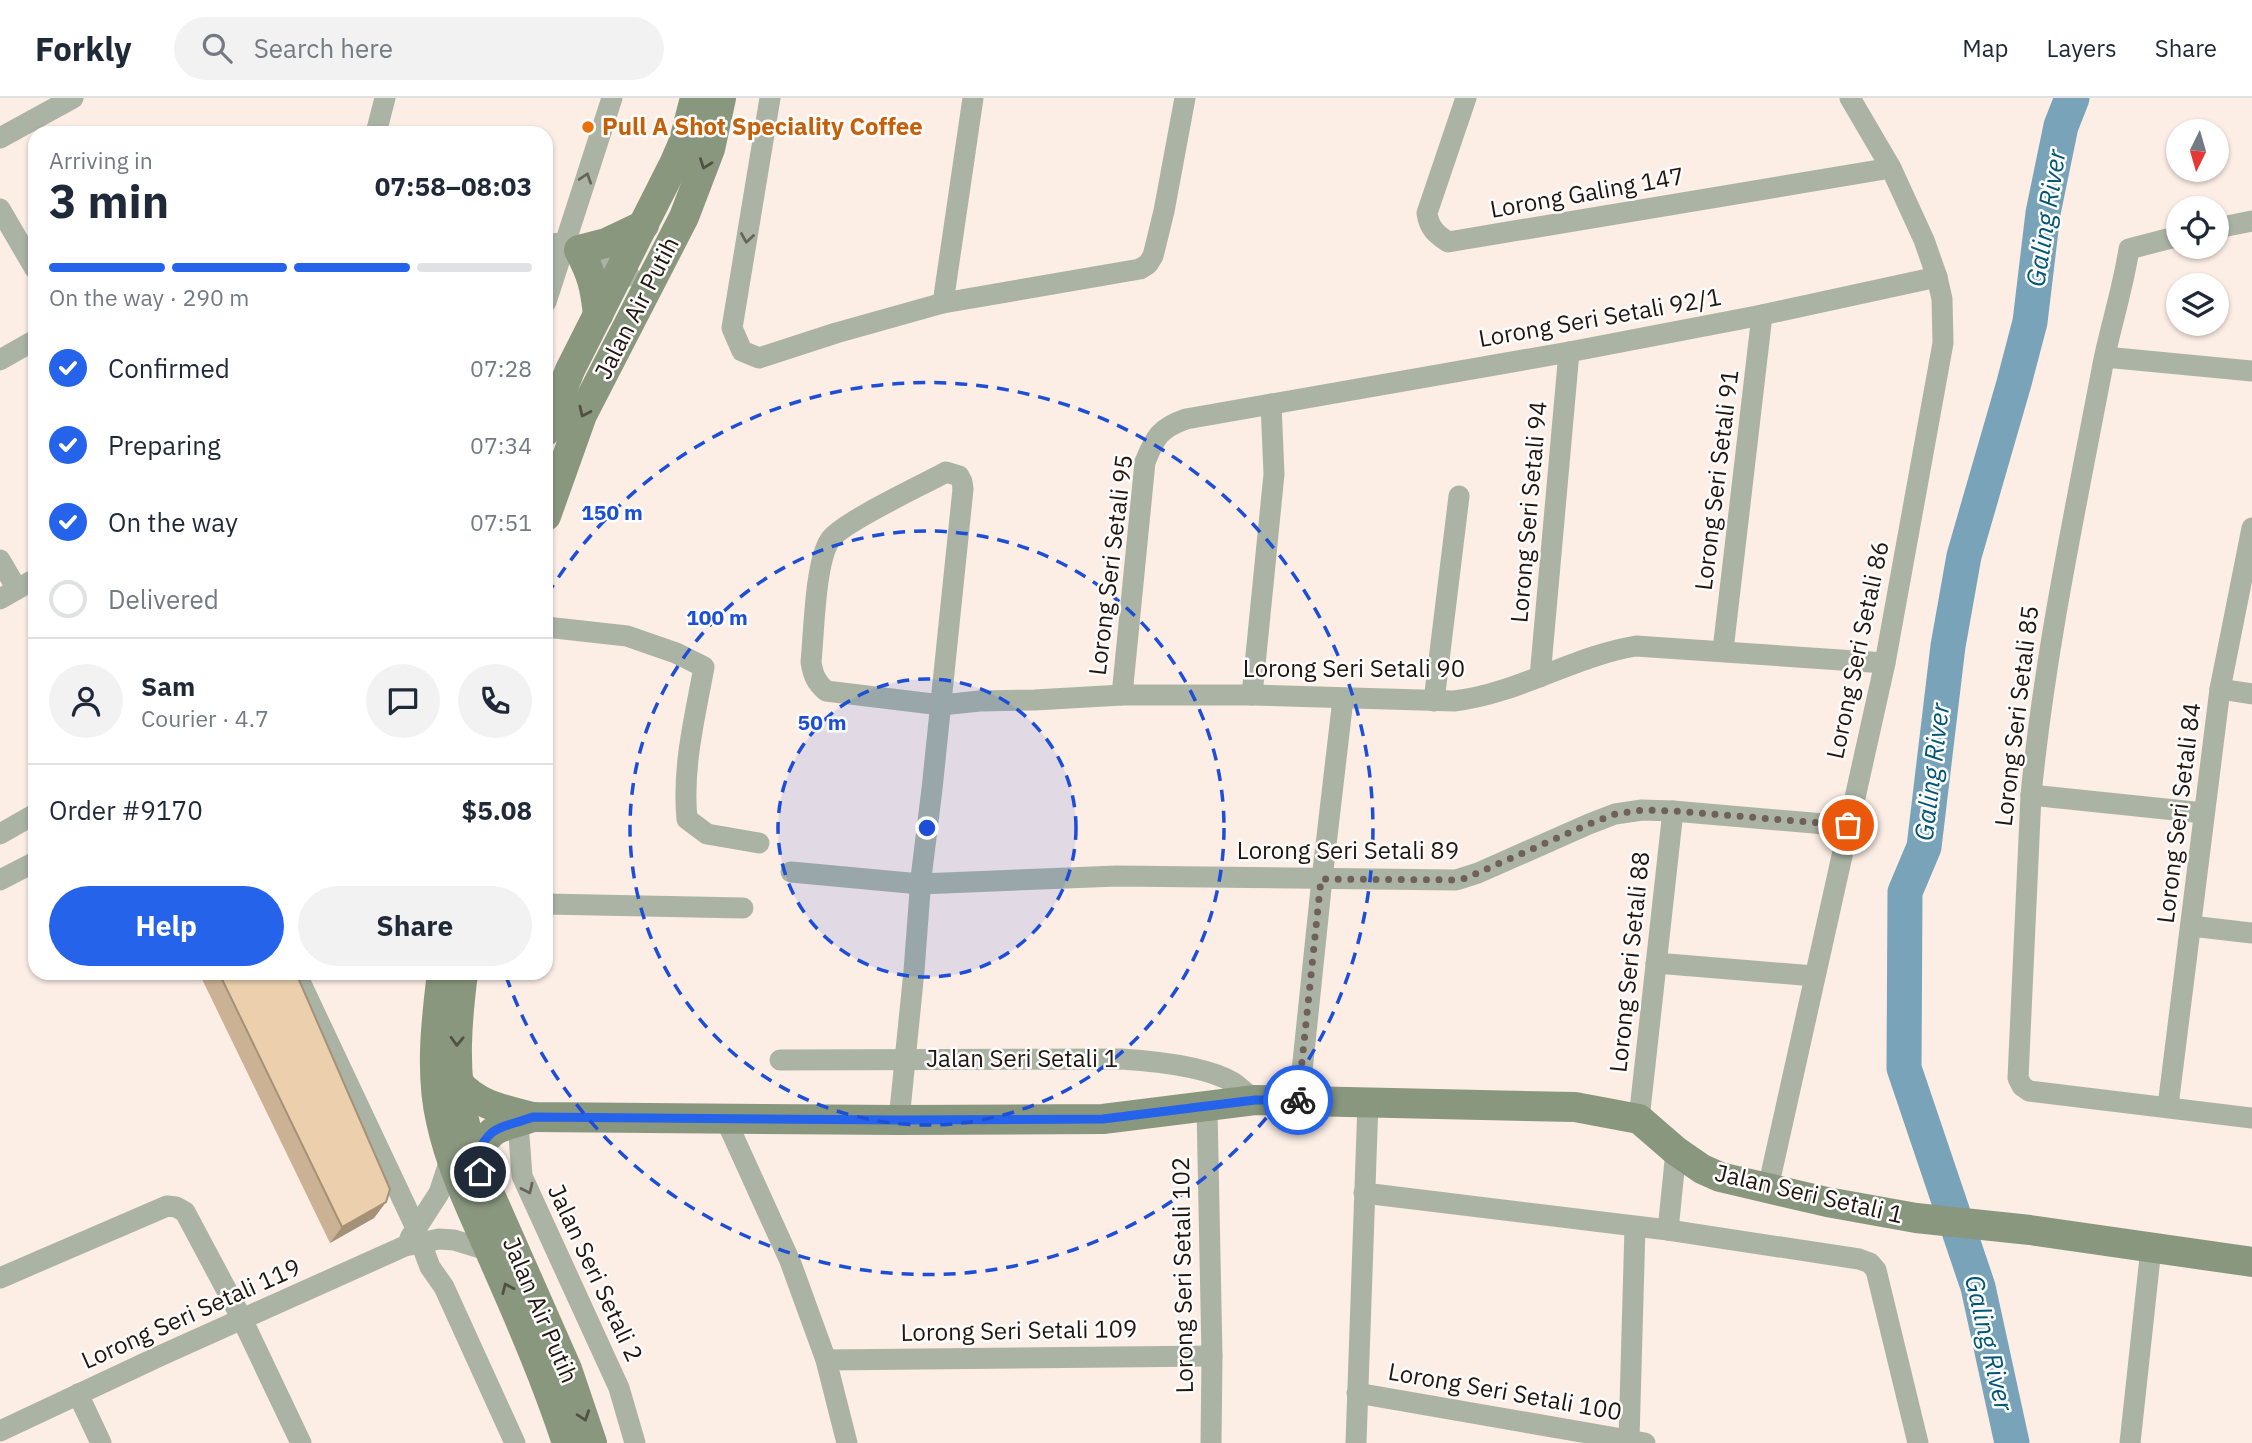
<!DOCTYPE html>
<meta charset="utf-8">
<style>
:root{--surface:#fff;--page:#f2f2f3;--text:#1f2937;--muted:#747a83;--line:#e0e1e3;--accent:#2563eb}
body{margin:0;font-family:"IBM Plex Sans",sans-serif;background:var(--page);color:var(--text);height:100vh;display:flex;flex-direction:column;font-size:26px;white-space:nowrap}
*{box-sizing:border-box;margin:0}
p{font-size:23px;color:var(--muted)}
.icon{flex:none;width:38px;height:38px;fill:none;stroke:currentColor;stroke-width:2;stroke-linecap:round;stroke-linejoin:round}
.map{position:relative;flex:1;overflow:hidden}
.side{position:absolute;left:28px;top:28px;width:525px;height:854px;display:flex;flex-direction:column;background:var(--surface);border-radius:21px;box-shadow:0 2px 5px #0004}
.side>*{flex:none}
.needle{width:46px;rotate:185deg}
.buttons{position:absolute;left:2166px;top:21px;display:grid;gap:14px}
.buttons a{display:grid;place-items:center;width:63px;height:63px;border-radius:50%;background:var(--surface);box-shadow:0 2px 5px #0004;font-size:35px}
.pin{position:absolute;display:grid;place-items:center;width:60px;height:60px;color:#fff;margin:-30px;border:4px solid #fff;border-radius:50%;box-shadow:0 2px 7px #0007}
.courier{position:absolute;display:grid;place-items:center;width:70px;height:70px;margin:-35px;border:5px solid #2563eb;border-radius:50%;background:#fff;color:#222;box-shadow:0 2px 9px #0007}
.head em{font-style:normal;font-weight:700}
.head div{display:flex;flex-direction:column-reverse}
.head{display:flex;align-items:center;justify-content:space-between;height:119px;padding:0 21px}
h1{font-size:46px;font-weight:700;line-height:52px}
.bar{display:grid;grid-template-columns:repeat(4,1fr);gap:10px 7px;align-content:center;height:84px;padding:0 21px}
.bar i{height:9px;border-radius:5px;background:var(--line)}
.bar .current{background:var(--accent)}
.bar p{grid-column:span 4}
.line{display:flex;align-items:center;gap:18px;padding:0 21px;border-top:2px solid var(--line)}
.line div{flex:1}
.round{display:grid;place-items:center;flex:none;width:74px;height:74px;border-radius:37px;background:var(--page)}
ol{padding:0 21px;list-style:none}
li{display:flex;align-items:center;gap:21px;height:77px}
li p{margin-inline-start:auto}
li .icon{padding:7px;border-radius:50%;background:var(--accent);color:#fff;stroke-width:4}
li:last-child{color:var(--muted)}
li i{width:38px;height:38px;border:4px solid var(--line);border-radius:50%}
.cta{display:flex;gap:14px;margin-top:auto;padding:14px 21px}
.cta a{flex:1;height:80px;border-radius:42px;background:var(--accent);color:#fff;font-size:28px;font-weight:700;line-height:80px;text-align:center}
.cta a+a{background:var(--page);color:var(--text)}
header{display:flex;align-items:center;gap:42px;box-sizing:border-box;height:98px;padding:0 35px;background:var(--surface);border-bottom:2px solid var(--line)}
header strong{font-size:33px}
nav{display:flex;gap:38px;margin-inline-start:auto;font-size:24px}
.search{width:490px;height:63px;background:var(--page);display:flex;align-items:center;gap:18px;box-sizing:border-box;padding:0 24px;border-radius:38px;color:var(--muted);font-size:26px}
.map>svg:first-child{display:block}
.lines{fill:none;stroke-linecap:round;stroke-linejoin:round}
.river{stroke:#78a3b9;stroke-width:35}
.street{stroke:#abb4a4;stroke-width:21}
.secondary{stroke:#8a977f;stroke-width:30}
.wall{fill:#cbb294}
.shaded-wall{fill:#a59178}
.building{fill:#eccfac;stroke:#a59178;stroke-width:2}
.oneway{stroke:#515041}
.oneway2{stroke:#67655a}
.done{stroke:#6f615a;stroke-width:7;stroke-dasharray:0 12.6}
.route{stroke:#2563eb;stroke-width:9}
.ring{fill:none;stroke:#1d4ed8;stroke-width:3.5;stroke-dasharray:12 9}
.food-dot{fill:#e8710a;stroke:#fdfdfd;stroke-width:2.5}
.labels{text-anchor:middle;stroke-width:5;stroke-linejoin:round;paint-order:stroke}
.food-label{font-size:24px;font-weight:bold;fill:#c56008;stroke:#fdfdfd;text-anchor:start}
.street-label{font-size:24px;fill:#23160f;stroke:#fdfdfd}
.water-label{font-size:26px;font-style:italic;fill:#005675;stroke:#fdfdfd}
.centre{fill:#1d4ed8;stroke:#fdfdfd;stroke-width:3.5}
.ring-label{font-size:21px;text-anchor:middle;font-weight:bold;fill:#1d4ed8;stroke:#fdfdfd;stroke-width:5;stroke-linejoin:round;paint-order:stroke}
</style>
<header>
<strong>Forkly</strong>
<div class="search"><svg class="icon" aria-label="search" viewBox="0 0 24 24"><circle cx="10" cy="10" r="6"/><path d="M15 15l6 6"/></svg>Search here</div>
<nav><a>Map</a><a>Layers</a><a>Share</a></nav>
</header>
<div class="map">
<svg width="2252" height="1345" viewBox="0 0 2252 1345">
<rect width="100%" height="100%" fill="#fcede5"/>
<g class="lines">
<path class="river" d="M2012,1345L1978,1189L1904,970L1905,794L1924,749L1948,548L1964,458L2014,285L2030,224L2043,115L2061,28L2072,0"/>
<g class="street">
<path d="M770,0L732,230L742,253L759,260L836,235L943,205L1140,171L1148,166L1153,158L1164,113L1185,0"/>
<path d="M1466,0L1427,115C1429,130 1436,136 1448,144L1891,70"/>
<path d="M376,35L385,0"/>
<path d="M0,40L73,0"/>
<path d="M0,111L35,171"/>
<path d="M2217,130L2252,123"/>
<path d="M2179,138L2129,151C2123,190 2111,227 2103,266C2076,409 2045,552 2031,697L2018,980L2022,988L2029,993L2252,1020"/>
<path d="M546,146L565,145L630,178"/>
<path d="M546,204L612,0"/>
<path d="M943,205L973,0"/>
<path d="M2105,259L2252,273"/>
<path d="M0,262L35,242"/>
<path d="M0,462L17,491"/>
<path d="M0,501L35,481"/>
<path d="M546,529L627,538L676,555L704,569C695,619 682,669 687,721L707,736L759,745"/>
<path d="M1723,552L1762,217"/>
<path d="M1540,579L1569,254"/>
<path d="M2220,591L2252,596"/>
<path d="M1122,597L1145,364C1155,339 1160,330 1186,321L1569,254L1762,217L1937,179"/>
<path d="M1252,597L1274,376L1271,306"/>
<path d="M1434,603L1459,398"/>
<path d="M2031,697L2204,715"/>
<path d="M0,736L35,716"/>
<path d="M791,774L920,786L1117,778L1456,782L1478,775L1589,726L1615,716L1642,712L1673,713L1848,728"/>
<path d="M0,782L35,764"/>
<path d="M546,806L743,810"/>
<path d="M2191,828L2252,835"/>
<path d="M1656,865L1814,878"/>
<path d="M296,875L416,1130"/>
<path d="M780,962L1121,961C1152,963 1207,968 1234,985C1241,990 1248,997 1255,1002"/>
<path d="M1299,1002L1322,781L1343,601"/>
<path d="M2168,1008L2220,591L2252,430"/>
<path d="M1207,1009L1212,1258L1211,1345"/>
<path d="M725,1020L790,1163L826,1262L847,1345"/>
<path d="M1639,1021L1673,713"/>
<path d="M899,1022L914,873L921,780L932,691L963,391L962,384L959,378L946,374C923,387 842,424 830,442C815,464 814,535 811,564C813,577 816,584 826,593L941,607L980,603L1035,602L1122,597H1252L1454,603C1517,596 1574,558 1636,548L1885,565"/>
<path d="M518,1024L522,1078L619,1290L635,1345"/>
<path d="M1768,1090L1885,565L1943,245L1942,201L1937,179L1924,142L1891,70L1850,0"/>
<path d="M1364,1095L1668,1132L1859,1161L1870,1165L1876,1172L1918,1345"/>
<path d="M1668,1132L1676,1053"/>
<path d="M410,1140L439,1095L451,1059"/>
<path d="M421,1145L430,1169L444,1189L515,1345"/>
<path d="M0,1180L167,1108L176,1109L185,1114L242,1221L301,1345"/>
<path d="M826,1262L1212,1258"/>
<path d="M1357,1295L1645,1345"/>
<path d="M78,1296L101,1345"/>
<path d="M0,1333L162,1257L405,1148L439,1141L454,1142L490,1153"/>
<path d="M1629,1341L1635,1129"/>
<path d="M1356,1345L1368,1004"/>
<path d="M2130,1345L2151,1150"/>
</g>
<g class="secondary">
<path d="M598,217C595,188 592,177 579,152L606,145L644,127"/>
<path d="M546,333L570,272L675,64L684,43L695,0"/>
<path d="M546,418L582,317L684,119L710,51L721,0"/>
<path d="M442,875C436,923 430,976 441,1023C452,1074 476,1120 496,1167C522,1226 547,1284 567,1345"/>
<path d="M463,875C457,922 453,970 463,1016C466,1036 474,1055 480,1074L567,1271L592,1345"/>
<path d="M458,984C476,1007 505,1012 533,1019L899,1022L1103,1021L1255,1002L1575,1009L1639,1021L1676,1053L1702,1071L1720,1079L1827,1104L1916,1120L2030,1132L2252,1164"/>
<path d="M475,1060C491,1025 500,1031 533,1019"/>
</g>
</g>
<path class="wall" d="M199,875H296L386,1104L374,1120L330,1145Z"/>
<path class="shaded-wall" d="M386,1104L374,1120L330,1145L342,1129Z"/>
<path class="building" d="M219,875H296L390,1091L386,1104L342,1129Z"/>
<defs><path id="oneway-chevron" d="M-2-3.5L2.5 0L-2 3.5" fill="none" stroke-width="1.6" stroke-linecap="round" stroke-linejoin="round" transform="scale(1.75)"/></defs>
<g class="oneway">
<use href="#oneway-chevron" transform="translate(705 66) rotate(110)"/>
<use href="#oneway-chevron" transform="translate(584 314) rotate(115)"/>
<use href="#oneway-chevron" transform="translate(457 943) rotate(92)"/>
<use href="#oneway-chevron" transform="translate(507 1190) rotate(-114)"/>
<use href="#oneway-chevron" transform="translate(584 1318) rotate(71)"/>
</g>
<g class="oneway2">
<use href="#oneway-chevron" transform="translate(586 80) rotate(-72)"/>
<use href="#oneway-chevron" transform="translate(747 140) rotate(99)"/>
<use href="#oneway-chevron" transform="translate(528 1091) rotate(65)"/>
</g>
<g class="lines">
<path class="done" d="M1298,1002L1321,781L1456,782L1466,780L1589,726L1615,716L1643,712L1673,713L1848,727"/>
<path class="route" d="M480,1074L475,1060C491,1025 500,1031 533,1019L899,1022L1103,1021L1255,1002H1298"/>
</g>
<circle cx="927" cy="730" r="149" fill="#1d4ed8" fill-opacity=".12"/>
<g class="ring">
<circle cx="927" cy="730" r="149"/>
<circle cx="927" cy="730" r="297"/>
<path d="M547 497A446 446 0 1 1 505 875"/>
</g>
<circle class="food-dot" cx="588" cy="29" r="7"/>
<g class="labels">
<g class="food-label">
<text x="602" y="37">Pull A Shot Speciality Coffee</text>
</g>
<g class="street-label">
<text transform="translate(1587 95) rotate(-10)" y="8">Lorong Galing 147</text>
<text transform="translate(637 210) rotate(-63)" y="8">Jalan Air Putih</text>
<text transform="translate(1600 220) rotate(-10)" y="8">Lorong Seri Setali 92/1</text>
<text transform="translate(1717 382) rotate(-83)" y="8">Lorong Seri Setali 91</text>
<text transform="translate(1529 414) rotate(-85)" y="8">Lorong Seri Setali 94</text>
<text transform="translate(1111 467) rotate(-83)" y="8">Lorong Seri Setali 95</text>
<text transform="translate(1858 552) rotate(-78)" y="8">Lorong Seri Setali 86</text>
<text x="1354" y="579">Lorong Seri Setali 90</text>
<text transform="translate(2017 618) rotate(-83)" y="8">Lorong Seri Setali 85</text>
<text transform="translate(2179 715) rotate(-83)" y="8">Lorong Seri Setali 84</text>
<text x="1348" y="761">Lorong Seri Setali 89</text>
<text transform="translate(1630 864) rotate(-84)" y="8">Lorong Seri Setali 88</text>
<text x="1022" y="969">Jalan Seri Setali 1</text>
<text transform="translate(1809 1096) rotate(13)" y="8">Jalan Seri Setali 1</text>
<text transform="translate(595 1175) rotate(65)" y="8">Jalan Seri Setali 2</text>
<text transform="translate(1183 1177) rotate(-91)" y="8">Lorong Seri Setali 102</text>
<text transform="translate(540 1212) rotate(67)" y="8">Jalan Air Putih</text>
<text transform="translate(191 1216) rotate(-24)" y="8">Lorong Seri Setali 119</text>
<text transform="translate(1019 1233) rotate(-1)" y="8">Lorong Seri Setali 109</text>
<text transform="translate(1505 1294) rotate(10)" y="8">Lorong Seri Setali 100</text>
</g>
<g class="water-label">
<text transform="translate(2046 120) rotate(-81)" y="9">Galing River</text>
<text transform="translate(1932 674) rotate(-83)" y="9">Galing River</text>
<text transform="translate(1989 1245) rotate(77)" y="9">Galing River</text>
</g>
</g>
<circle cx="927" cy="730" r="10" class="centre"/>
<g class="ring-label">
<text x="612" y="422">150 m</text>
<text x="717" y="527">100 m</text>
<text x="822" y="632">50 m</text>
</g>
</svg>
<div class="buttons">
<a><svg class="needle" viewBox="-14 -14 28 28"><path d="M0-13l5 13h-10z" fill="#e53935"/><path d="M0 13l5-13h-10z" fill="#747a83"/></svg></a>
<a><svg class="icon" aria-label="locate" viewBox="0 0 24 24"><circle cx="12" cy="12" r="6"/><path d="M12 2v4M12 18v4M2 12h4M18 12h4"/></svg></a>
<a><svg class="icon" aria-label="layers" viewBox="0 0 24 24"><path d="M12 4l9 5-9 5-9-5zM3 14l9 5 9-5"/></svg></a>
</div>
<div class="pin" style="left:1848px;top:727px;background:#ea580c"><svg class="icon" aria-label="bag" viewBox="0 0 24 24"><path d="M5 8h14l-1 12H6zM9 8a3 3 0 0 1 6 0"/></svg></div>
<div class="pin" style="left:480px;top:1074px;background:#1f2937"><svg class="icon" aria-label="home" viewBox="0 0 24 24"><path d="M3 11l9-7 9 7M6 9v11h12V9"/></svg></div>
<div class="courier" style="left:1298px;top:1002px"><svg class="icon" aria-label="bike" viewBox="0 0 24 24"><circle cx="6" cy="16" r="4"/><circle cx="18" cy="16" r="4"/><path d="M6 16l4-8h5l3 8M10 8l3 8H6M13 5h3"/></svg></div>
<section class="side">
<div class="head"><div><h1>3 min</h1><p>Arriving in</p></div><em>07:58–08:03</em></div>
<div class="bar"><i class="current"></i><i class="current"></i><i class="current"></i><i></i><p>On the way · 290 m</p></div>
<ol>
<li><svg class="icon" aria-label="check" viewBox="0 0 24 24"><path d="M5 12l5 5 9-10"/></svg>Confirmed<p>07:28</p></li>
<li><svg class="icon" aria-label="check" viewBox="0 0 24 24"><path d="M5 12l5 5 9-10"/></svg>Preparing<p>07:34</p></li>
<li><svg class="icon" aria-label="check" viewBox="0 0 24 24"><path d="M5 12l5 5 9-10"/></svg>On the way<p>07:51</p></li>
<li><i></i>Delivered</li>
</ol>
<div class="line" style="height:126px"><a class="round"><svg class="icon" aria-label="person" viewBox="0 0 24 24"><circle cx="12" cy="8" r="4"/><path d="M4 21q1-7 8-7t8 7"/></svg></a><div><b>Sam</b><p>Courier · 4.7</p></div><a class="round"><svg class="icon" aria-label="chat" viewBox="0 0 24 24"><path d="M4 5h16v11H9l-5 4z"/></svg></a><a class="round"><svg class="icon" aria-label="phone" viewBox="0 0 24 24"><path d="M5 4h4l2 5-3 2q2 4 5 5l2-3 5 2v4C11 20 4 13 5 4z"/></svg></a></div>
<div class="line" style="height:91px"><div>Order #9170</div><b>$5.08</b></div>
<div class="cta"><a>Help</a><a>Share</a></div>
</section>
</div>
